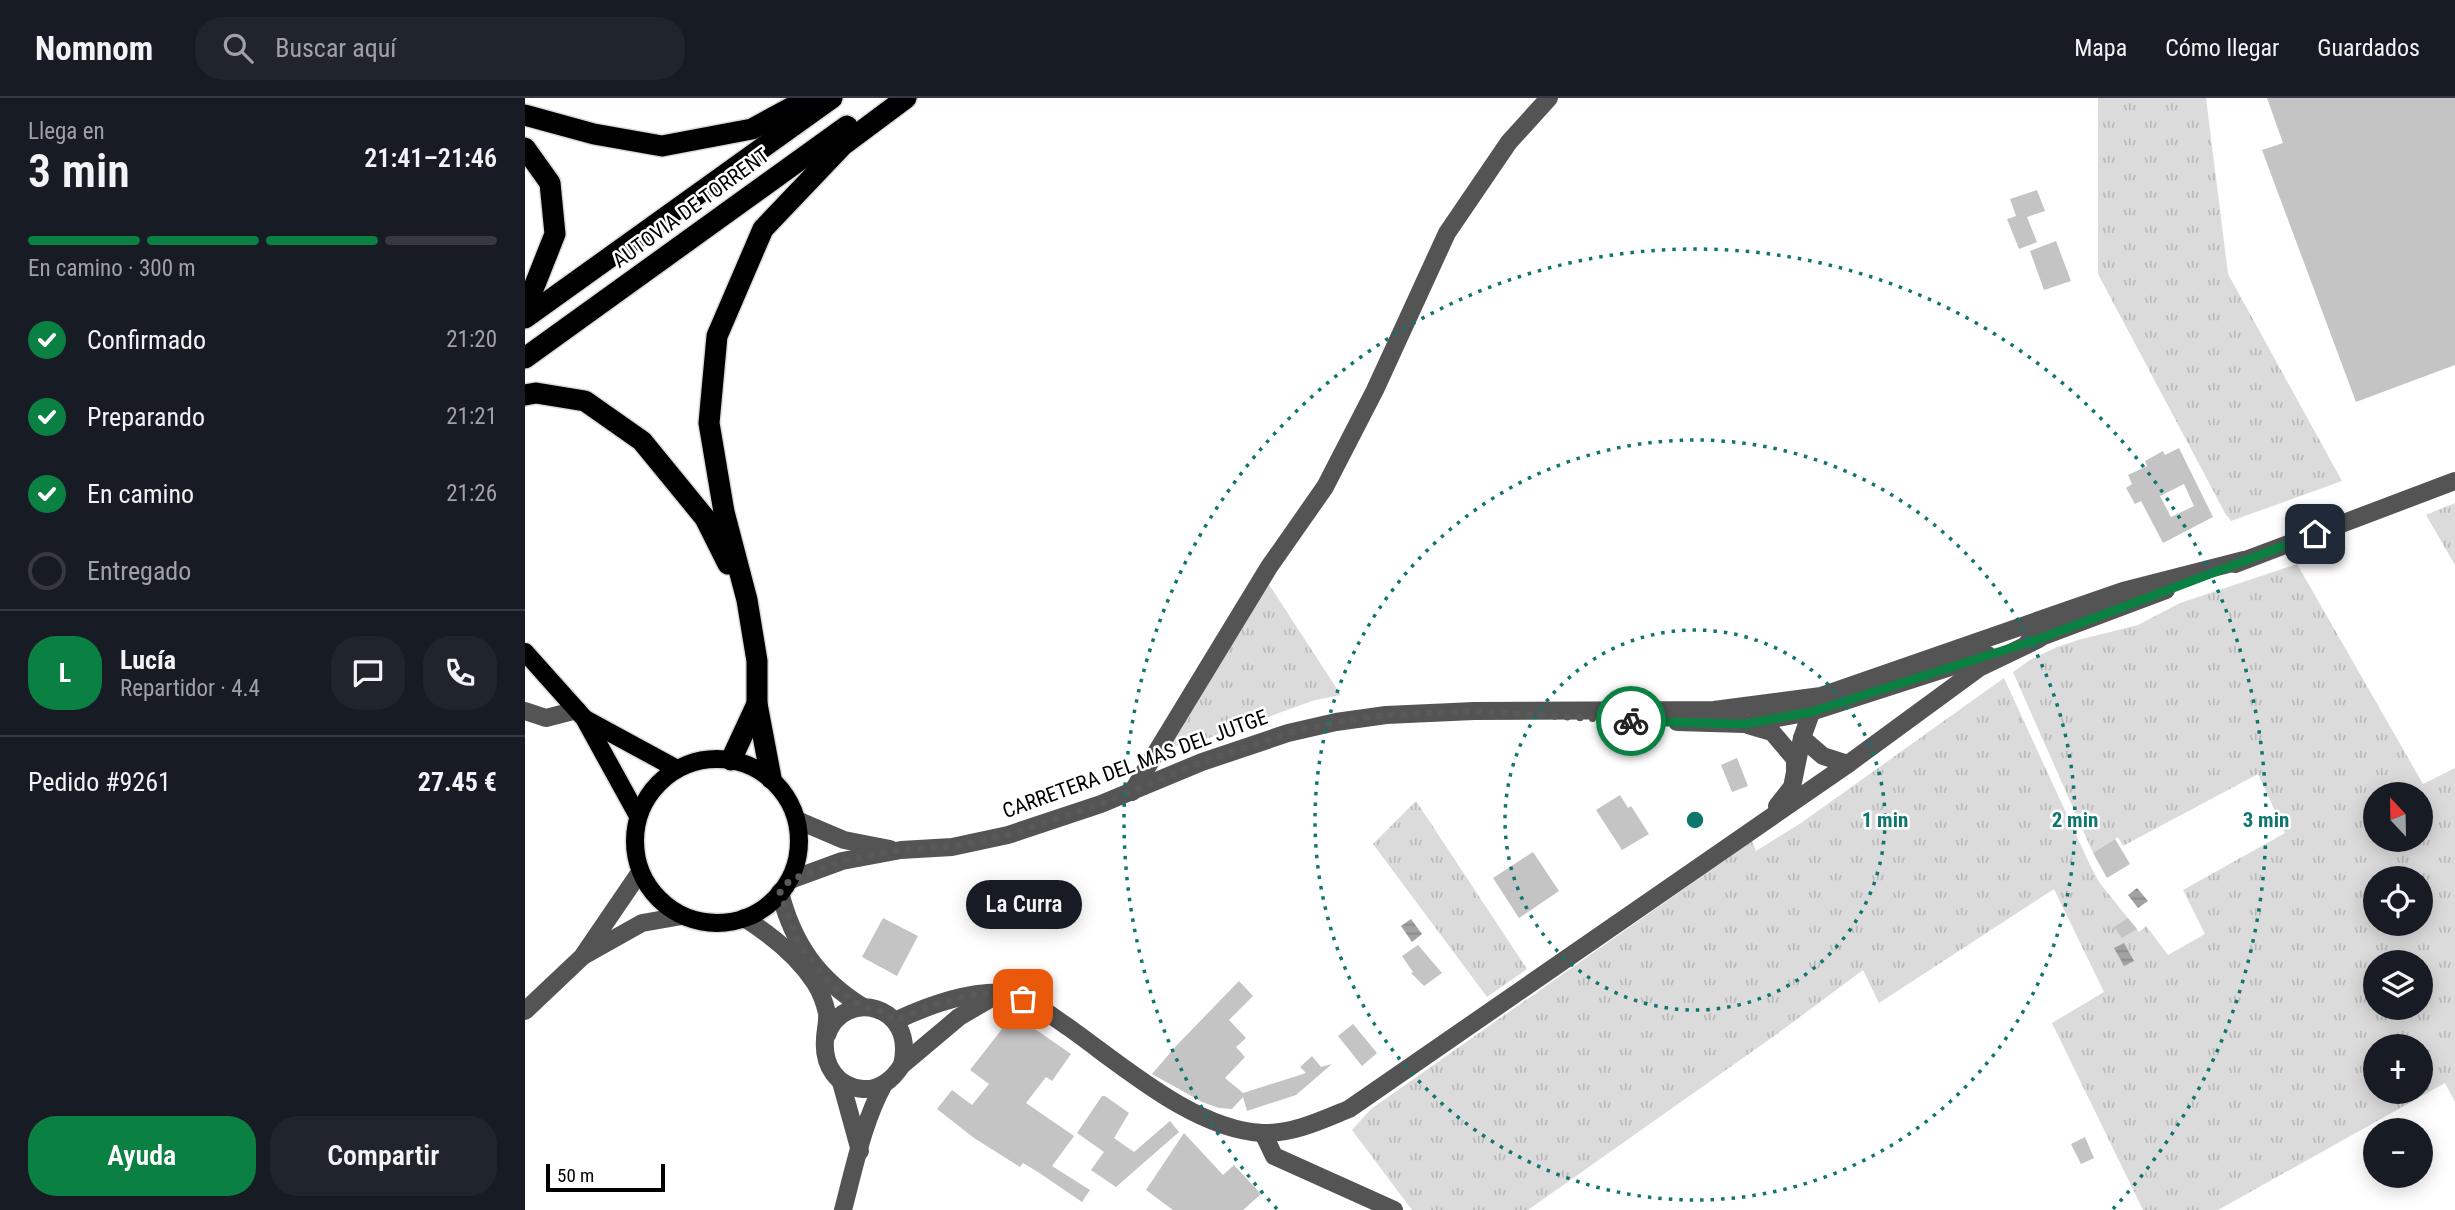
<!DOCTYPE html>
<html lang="es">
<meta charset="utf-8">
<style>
:root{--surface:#171b24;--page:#20242c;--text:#f1f3f6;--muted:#9ea1a6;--line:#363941;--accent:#0b8043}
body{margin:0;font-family:"Roboto Condensed",sans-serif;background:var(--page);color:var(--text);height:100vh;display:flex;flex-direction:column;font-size:26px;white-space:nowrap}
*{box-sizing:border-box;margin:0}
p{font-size:23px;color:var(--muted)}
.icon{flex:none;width:38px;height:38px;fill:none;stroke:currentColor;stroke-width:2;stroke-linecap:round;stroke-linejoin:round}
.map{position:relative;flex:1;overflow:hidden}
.side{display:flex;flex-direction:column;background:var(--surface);width:525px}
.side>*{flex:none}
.needle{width:46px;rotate:338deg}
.fabs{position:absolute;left:1838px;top:684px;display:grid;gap:14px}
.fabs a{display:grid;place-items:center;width:70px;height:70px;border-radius:50%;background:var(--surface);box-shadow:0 4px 18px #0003;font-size:35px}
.scale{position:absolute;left:21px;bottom:18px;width:119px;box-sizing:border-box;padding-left:7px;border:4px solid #000;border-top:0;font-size:19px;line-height:24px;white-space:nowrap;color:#000;-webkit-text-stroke:5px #fff;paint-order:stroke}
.pin{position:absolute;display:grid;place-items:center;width:60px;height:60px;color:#fff;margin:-30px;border-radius:14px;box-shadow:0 4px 10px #0006}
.courier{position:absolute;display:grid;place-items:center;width:70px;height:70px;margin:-35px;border:5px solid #0b8043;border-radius:50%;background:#fff;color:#222;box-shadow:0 2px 9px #0007}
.bubble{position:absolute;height:49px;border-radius:24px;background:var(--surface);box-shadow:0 4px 18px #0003;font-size:23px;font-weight:600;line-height:49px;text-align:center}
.overview em{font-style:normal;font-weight:600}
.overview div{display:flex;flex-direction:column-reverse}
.overview{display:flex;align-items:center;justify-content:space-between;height:119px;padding:0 28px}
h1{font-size:46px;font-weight:600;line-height:52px}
.bar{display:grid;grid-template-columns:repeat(4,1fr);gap:10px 7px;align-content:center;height:84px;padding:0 28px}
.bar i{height:9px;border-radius:5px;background:var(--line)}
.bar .current{background:var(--accent)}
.bar p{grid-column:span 4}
.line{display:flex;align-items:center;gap:18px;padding:0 28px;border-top:2px solid var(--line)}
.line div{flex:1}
.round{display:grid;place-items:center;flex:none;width:74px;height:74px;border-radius:28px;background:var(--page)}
ol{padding:0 28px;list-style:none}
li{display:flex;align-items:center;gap:21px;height:77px}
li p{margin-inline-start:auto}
li .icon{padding:7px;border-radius:50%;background:var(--accent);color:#fff;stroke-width:4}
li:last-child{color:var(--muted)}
li i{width:38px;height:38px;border:4px solid var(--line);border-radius:50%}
.primary-button{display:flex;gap:14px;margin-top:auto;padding:14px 28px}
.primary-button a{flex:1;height:80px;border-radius:28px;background:var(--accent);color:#fff;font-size:28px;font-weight:600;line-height:80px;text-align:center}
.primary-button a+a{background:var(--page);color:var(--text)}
header{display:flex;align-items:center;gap:42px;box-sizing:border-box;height:98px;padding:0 35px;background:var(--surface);border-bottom:2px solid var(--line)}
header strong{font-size:33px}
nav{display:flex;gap:38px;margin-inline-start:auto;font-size:24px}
.search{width:490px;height:63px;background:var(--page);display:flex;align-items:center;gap:18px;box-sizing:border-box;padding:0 24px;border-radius:28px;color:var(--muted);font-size:26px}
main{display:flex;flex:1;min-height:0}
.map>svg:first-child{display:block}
.grass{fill:url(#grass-tufts);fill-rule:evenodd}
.water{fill:url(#water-rules)}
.building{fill:#c4c4c4;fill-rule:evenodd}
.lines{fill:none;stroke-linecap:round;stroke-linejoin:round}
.major-casing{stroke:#dbdbdb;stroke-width:21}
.highway-casing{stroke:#dbdbdb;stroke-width:24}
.minor{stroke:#545454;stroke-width:18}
.major{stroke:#000;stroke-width:18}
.highway{stroke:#000;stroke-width:21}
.done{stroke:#595959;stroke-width:7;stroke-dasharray:0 12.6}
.route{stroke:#0b8043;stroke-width:9}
.ring{fill:none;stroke:#0f766e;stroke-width:3.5;stroke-dasharray:3.5 7}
.labels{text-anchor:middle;stroke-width:5;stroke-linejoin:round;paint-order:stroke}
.street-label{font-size:21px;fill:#000;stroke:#fff}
.centre{fill:#0f766e;stroke:#fff;stroke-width:3.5}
.ring-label{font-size:21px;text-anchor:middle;font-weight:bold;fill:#0f766e;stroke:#fff;stroke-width:5;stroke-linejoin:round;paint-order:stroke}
</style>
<header>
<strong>Nomnom</strong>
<div class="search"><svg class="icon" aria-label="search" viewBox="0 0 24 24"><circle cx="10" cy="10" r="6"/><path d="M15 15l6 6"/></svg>Buscar aquí</div>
<nav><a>Mapa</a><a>Cómo llegar</a><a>Guardados</a></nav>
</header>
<main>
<section class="side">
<div class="overview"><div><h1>3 min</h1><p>Llega en</p></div><em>21:41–21:46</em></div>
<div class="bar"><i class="current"></i><i class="current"></i><i class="current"></i><i></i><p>En camino · 300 m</p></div>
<ol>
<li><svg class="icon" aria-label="check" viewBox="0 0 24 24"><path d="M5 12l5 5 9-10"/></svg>Confirmado<p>21:20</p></li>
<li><svg class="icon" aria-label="check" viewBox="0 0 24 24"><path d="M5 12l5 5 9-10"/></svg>Preparando<p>21:21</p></li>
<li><svg class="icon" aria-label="check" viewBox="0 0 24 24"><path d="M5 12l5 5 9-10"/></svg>En camino<p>21:26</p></li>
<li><i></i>Entregado</li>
</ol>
<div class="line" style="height:126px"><b class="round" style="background:var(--accent);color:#fff">L</b><div><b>Lucía</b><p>Repartidor · 4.4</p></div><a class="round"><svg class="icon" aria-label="chat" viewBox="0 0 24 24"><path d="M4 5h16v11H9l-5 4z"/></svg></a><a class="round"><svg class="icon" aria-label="phone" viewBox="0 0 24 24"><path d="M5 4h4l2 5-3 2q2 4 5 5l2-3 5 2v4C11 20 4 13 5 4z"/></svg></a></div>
<div class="line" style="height:91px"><div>Pedido #9261</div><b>27.45 €</b></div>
<div class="primary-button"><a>Ayuda</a><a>Compartir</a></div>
</section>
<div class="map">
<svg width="1930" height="1112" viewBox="0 0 1930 1112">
<defs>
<pattern id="grass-tufts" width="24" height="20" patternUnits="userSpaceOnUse" patternTransform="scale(1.75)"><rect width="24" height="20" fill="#dbdbdb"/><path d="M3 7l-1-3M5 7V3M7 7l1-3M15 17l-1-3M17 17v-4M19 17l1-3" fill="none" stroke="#bababa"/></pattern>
<pattern id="water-rules" width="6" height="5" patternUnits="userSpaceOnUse" patternTransform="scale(1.75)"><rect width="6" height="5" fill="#a2a2a2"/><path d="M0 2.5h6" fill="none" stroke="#8a8a8a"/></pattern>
</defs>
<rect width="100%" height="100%" fill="#fff"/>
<g class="grass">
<path d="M1573,0H1681L1703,176L1817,383L1706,423L1700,415L1573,176Z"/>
<path d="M1930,405V467L1901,417Z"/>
<path d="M1772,466L1898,686L1930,670V1004L1920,985L1693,1112H1618L1527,925L1579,894L1529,791L1354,905L1338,872L1252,936L1003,1112H887L827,1032L846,1011L1227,743L1231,753L1276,725L1479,580L1565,767L1574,784L1614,834L1621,828L1643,857L1680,836L1658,792L1760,735L1733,676L1598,748L1593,739L1568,755L1488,574L1505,562L1532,549L1553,542L1613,527L1655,505ZM1850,696H1895V742H1850ZM1850,780H1895V826H1850ZM1850,864H1895V910H1850ZM1850,948H1895V994H1850Z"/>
<path d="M743,485L816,597L790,602L684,640L643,650Z"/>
<path d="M891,703L1002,871L962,899L848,746Z"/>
</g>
<g class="water">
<path d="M1612,790L1623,803L1613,810L1603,797Z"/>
<path d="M886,821L897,836L887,844L876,828Z"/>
<path d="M1599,845L1609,863L1599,868L1589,850Z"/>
</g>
<g class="building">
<path d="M1742,0H1930V267L1831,304L1737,52L1758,45Z"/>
<path d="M1512,92L1520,113L1502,119L1512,144L1494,151L1482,121L1491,118L1485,101Z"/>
<path d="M1531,143L1546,183L1519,192L1505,153Z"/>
<path d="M1654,350L1688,419L1638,445L1616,403L1610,406L1601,390L1607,386L1603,377L1622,368L1620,363L1638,353L1640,357ZM1659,386L1669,408L1646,419L1635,398Z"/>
<path d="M1212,660L1223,688L1207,694L1196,667Z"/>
<path d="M1095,697L1103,710L1106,708L1124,736L1097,752L1071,712Z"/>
<path d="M1590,741L1605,766L1582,780L1568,755Z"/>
<path d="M1008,754L1034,793L994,820L968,780Z"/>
<path d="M358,820L393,838L372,878L337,859Z"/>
<path d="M1603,820L1612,831L1597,840L1589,829Z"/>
<path d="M893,847L917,875L899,888L886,875L888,874L877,858Z"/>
<path d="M714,883L728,898L704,922L721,940L711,949L720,959L700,980L718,995L781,975L775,969L787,958L796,969L807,966L771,997L722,1013L718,999L707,1011L694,1010L677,1004L627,976L651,948Z"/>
<path d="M481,916L488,920L490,917L546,956L527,983L521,979L501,1005L549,1038L527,1068L565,1092L557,1104L513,1074L498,1065L495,1069L449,1040L412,1011L427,992L447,1007L464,986L445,972L477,931L472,927Z"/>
<path d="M828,926L852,955L837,968L813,938Z"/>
<path d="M577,998H580L604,1015L589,1040L609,1054L645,1023L654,1034L591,1089L566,1072L579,1054L552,1035Z"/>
<path d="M659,1035L698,1077L709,1067L736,1096L718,1112H648L621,1092Z"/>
<path d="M1560,1039L1569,1060L1556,1066L1546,1046Z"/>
</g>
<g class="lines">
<defs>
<g id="major">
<path d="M0,554L59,620L113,718"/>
<path d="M60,621L152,671"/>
<circle cx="192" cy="743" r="82"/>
</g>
<g id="highway">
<path d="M0,17L69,36L137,48L227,31L284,0"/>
<path d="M0,50L25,85L30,136L9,189L0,197"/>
<path d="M0,220L307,0"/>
<path d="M0,260L322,28"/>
<path d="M0,297L11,295L60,303L117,343L180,420L203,466"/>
<path d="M206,662L232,606"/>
<path d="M246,680L232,606V563L222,502L199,414L184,325L192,238L238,131L318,47L381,0"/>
</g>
</defs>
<use href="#major" class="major-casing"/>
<use href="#highway" class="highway-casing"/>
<g class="minor">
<path d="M1710,466L1930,383"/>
<path d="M1503,544L1641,492"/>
<path d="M0,613L21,620L52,612"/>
<path d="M1152,624L1219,626L1286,614L1463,557"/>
<path d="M1223,627L1247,634L1270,661V671"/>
<path d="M1277,640L1298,658L1323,666"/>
<path d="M607,694L744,469L800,389L850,292L922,135L984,44L1024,0"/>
<path d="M1252,708L1267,689L1277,640L1290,604"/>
<path d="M272,722L319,742L365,751"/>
<path d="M265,782L317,763L376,752L427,749L483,737L576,706L677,664L763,635L811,624L861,617L949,613L1189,612L1296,598L1598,493L1719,462"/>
<path d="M255,794C268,846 293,881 338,909"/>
<path d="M219,820C246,837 272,857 290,885C295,893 300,906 302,915C303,923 300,933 300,942C298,966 311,989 338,991C355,992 368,981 377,967L434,919L470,898"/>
<path d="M60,857L117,825L157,818"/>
<path d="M0,913L57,859L115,774"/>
<path d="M370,923C404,907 446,892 483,895C501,897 528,919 543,929C597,967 670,1032 738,1035C768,1036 797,1022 824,1011L1323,666L1454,570L1514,541"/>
<path d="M302,937C318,890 392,905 377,967"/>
<path d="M316,984L335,1053"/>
<path d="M738,1035L749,1058L869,1112"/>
<path d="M318,1112C329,1071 338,1024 359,986"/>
</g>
<use href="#major" class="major"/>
<use href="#highway" class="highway"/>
</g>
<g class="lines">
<path class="done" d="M498,901C464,885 404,907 370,923L359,914L338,909L308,889L274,846L255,794L265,782L317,763L376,752L428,748L483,737L576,706L677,664L763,635L811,624L861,617L949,613L1106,623"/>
<path class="route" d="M1106,623L1219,626L1286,614L1514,541L1790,436"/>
</g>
<g class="ring">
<circle cx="1170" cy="722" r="190"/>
<circle cx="1170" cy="722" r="380"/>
<path d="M752 1111A571 571 0 1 1 1588 1111"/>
</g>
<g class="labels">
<g class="street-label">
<text transform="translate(166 110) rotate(-36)" y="7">AUTOVIA DE TORRENT</text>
<text transform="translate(610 666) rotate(-20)" y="7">CARRETERA DEL MAS DEL JUTGE</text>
</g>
</g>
<circle cx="1170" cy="722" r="10" class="centre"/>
<g class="ring-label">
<text x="1360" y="729">1 min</text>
<text x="1550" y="729">2 min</text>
<text x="1741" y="729">3 min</text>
</g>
</svg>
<div class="fabs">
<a><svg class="needle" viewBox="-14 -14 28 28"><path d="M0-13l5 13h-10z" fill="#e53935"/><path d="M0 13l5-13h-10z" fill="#9ea1a6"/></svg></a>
<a><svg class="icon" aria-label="locate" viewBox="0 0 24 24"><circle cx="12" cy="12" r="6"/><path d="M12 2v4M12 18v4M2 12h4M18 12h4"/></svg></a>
<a><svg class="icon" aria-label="layers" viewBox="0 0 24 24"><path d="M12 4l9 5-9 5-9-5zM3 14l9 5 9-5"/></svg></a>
<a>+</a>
<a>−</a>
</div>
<div class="scale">50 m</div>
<div class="pin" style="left:498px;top:901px;background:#ea580c"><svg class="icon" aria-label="bag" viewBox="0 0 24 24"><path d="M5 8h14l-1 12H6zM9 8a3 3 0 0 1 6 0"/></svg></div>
<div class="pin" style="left:1790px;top:436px;background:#1f2937"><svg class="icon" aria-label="home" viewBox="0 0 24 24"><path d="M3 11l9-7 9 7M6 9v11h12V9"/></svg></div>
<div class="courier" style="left:1106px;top:623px"><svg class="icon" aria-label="bike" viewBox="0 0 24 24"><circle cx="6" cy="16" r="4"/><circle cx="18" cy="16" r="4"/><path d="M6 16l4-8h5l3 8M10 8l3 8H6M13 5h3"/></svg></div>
<div class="bubble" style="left:441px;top:782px;width:116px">La Curra</div>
</div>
</main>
